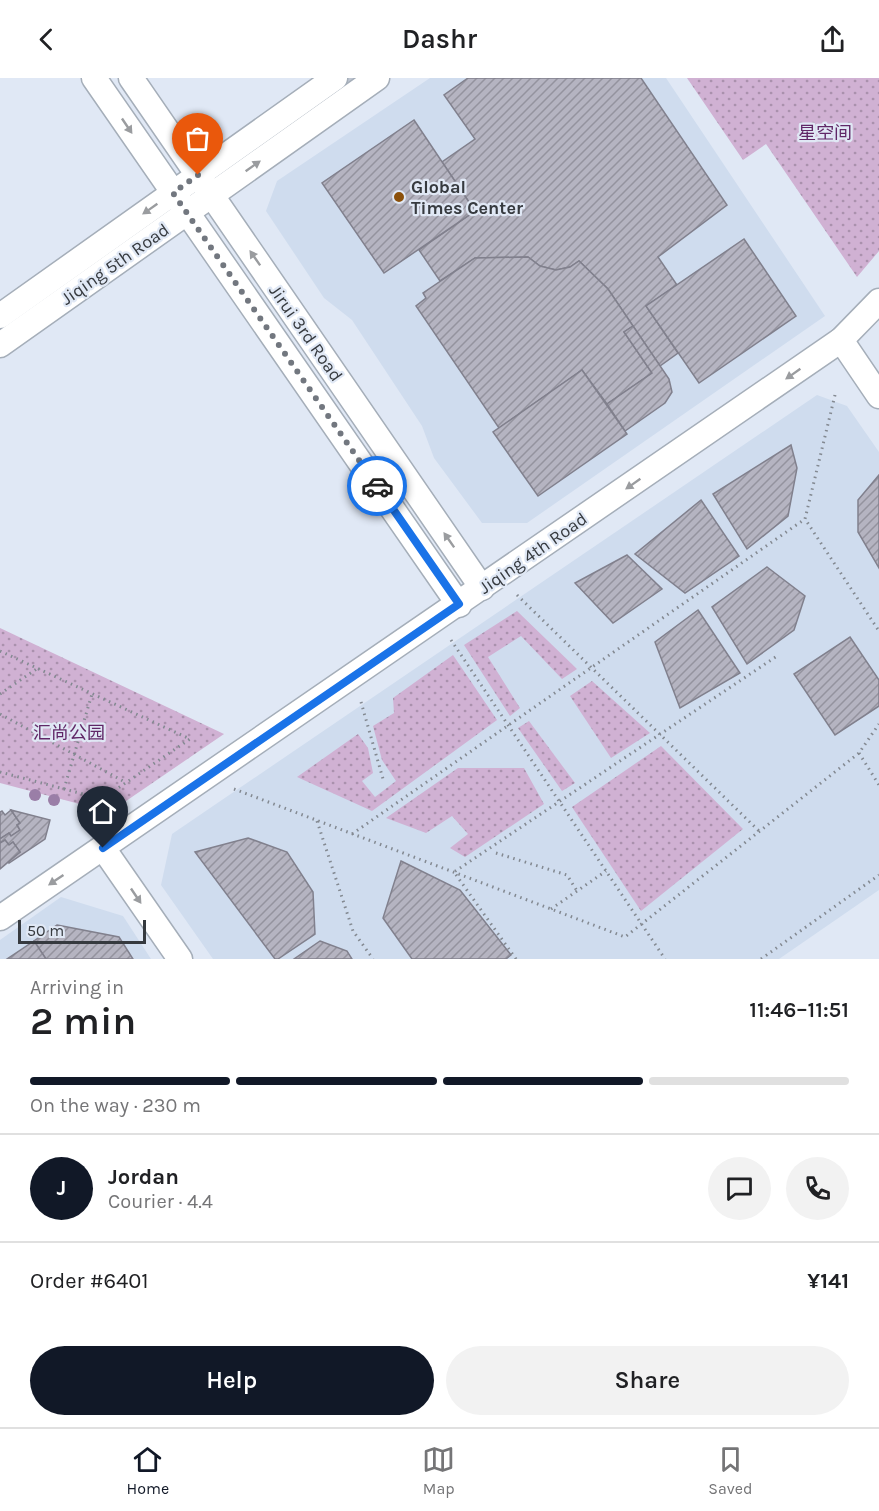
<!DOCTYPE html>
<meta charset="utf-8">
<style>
:root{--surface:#fff;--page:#f2f2f2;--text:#202124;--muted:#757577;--line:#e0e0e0;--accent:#111827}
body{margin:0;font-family:Karla,"Noto Sans SC",sans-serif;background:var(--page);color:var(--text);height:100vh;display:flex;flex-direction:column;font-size:22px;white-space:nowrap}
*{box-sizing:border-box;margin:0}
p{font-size:20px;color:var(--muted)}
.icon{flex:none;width:33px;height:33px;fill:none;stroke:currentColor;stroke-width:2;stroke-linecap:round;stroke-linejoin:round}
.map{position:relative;height:881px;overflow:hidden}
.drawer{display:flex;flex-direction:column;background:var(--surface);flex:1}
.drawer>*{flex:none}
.scale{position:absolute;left:18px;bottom:15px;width:128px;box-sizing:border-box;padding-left:6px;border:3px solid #363a3f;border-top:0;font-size:16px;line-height:21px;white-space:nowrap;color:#363a3f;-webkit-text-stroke:4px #e0e8f5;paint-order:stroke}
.pin{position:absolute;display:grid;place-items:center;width:51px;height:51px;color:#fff;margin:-62px -26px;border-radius:50% 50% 50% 0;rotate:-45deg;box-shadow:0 0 6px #0007}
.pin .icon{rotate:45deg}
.courier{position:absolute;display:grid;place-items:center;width:60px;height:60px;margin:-30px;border:4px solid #1a73e8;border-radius:50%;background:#fff;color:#222;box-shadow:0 2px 8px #0007}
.overview em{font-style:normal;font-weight:600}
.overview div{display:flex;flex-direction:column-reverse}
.overview{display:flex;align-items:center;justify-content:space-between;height:102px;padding:0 30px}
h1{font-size:39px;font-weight:600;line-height:45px}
.bar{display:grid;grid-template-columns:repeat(4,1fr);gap:9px 6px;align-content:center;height:72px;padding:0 30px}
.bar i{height:8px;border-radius:4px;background:var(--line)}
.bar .on{background:var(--accent)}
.bar p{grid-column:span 4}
.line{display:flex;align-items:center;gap:15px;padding:0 30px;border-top:2px solid var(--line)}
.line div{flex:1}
.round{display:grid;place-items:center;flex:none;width:63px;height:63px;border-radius:32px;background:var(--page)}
.cta{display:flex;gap:12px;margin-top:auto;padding:12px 30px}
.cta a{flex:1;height:69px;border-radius:36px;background:var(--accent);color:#fff;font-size:24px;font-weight:600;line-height:69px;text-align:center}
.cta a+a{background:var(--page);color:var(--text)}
header{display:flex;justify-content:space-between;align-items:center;height:78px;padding:0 30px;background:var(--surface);font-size:27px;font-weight:600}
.dock{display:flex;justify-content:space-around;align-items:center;height:84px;border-top:2px solid var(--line);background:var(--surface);font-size:16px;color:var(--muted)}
.dock a{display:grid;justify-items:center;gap:3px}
.dock .on{color:var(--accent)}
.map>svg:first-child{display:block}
.built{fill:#cfdcee}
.grass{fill:url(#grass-dots)}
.building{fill:url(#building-hatch);stroke:#81808d;stroke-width:1.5}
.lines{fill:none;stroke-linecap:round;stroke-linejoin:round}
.tertiary-tunnel{stroke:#bec5d1;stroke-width:24;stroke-dasharray:24 12;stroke-linecap:butt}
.tertiary-casing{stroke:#a5aeb9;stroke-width:27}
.path{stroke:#838991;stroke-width:3;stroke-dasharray:1.5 4.5;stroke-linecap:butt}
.tertiary{stroke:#fff;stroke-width:24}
.tree{fill:#9a7ea7}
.oneway{fill:#9a9c9f}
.done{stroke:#72777f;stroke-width:6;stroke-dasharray:0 10.8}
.route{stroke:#1a73e8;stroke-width:8}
.poi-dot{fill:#8b500b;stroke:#e0e8f5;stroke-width:2}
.labels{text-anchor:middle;stroke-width:4.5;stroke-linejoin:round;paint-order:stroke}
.park-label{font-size:18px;fill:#602767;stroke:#e0e8f5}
.poi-label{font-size:18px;font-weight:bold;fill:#363a3f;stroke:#e0e8f5;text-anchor:start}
.street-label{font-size:18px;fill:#363a3f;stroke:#e0e8f5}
</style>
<header><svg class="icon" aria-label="back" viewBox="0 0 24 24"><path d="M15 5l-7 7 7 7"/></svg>Dashr<svg class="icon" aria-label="share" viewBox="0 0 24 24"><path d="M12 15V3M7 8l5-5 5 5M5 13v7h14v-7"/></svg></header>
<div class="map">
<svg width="879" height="881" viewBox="0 0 879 881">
<defs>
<pattern id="grass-dots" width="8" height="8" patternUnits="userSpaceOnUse" patternTransform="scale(1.5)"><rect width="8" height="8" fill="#d0b1d3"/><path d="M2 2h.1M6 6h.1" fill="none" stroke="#aa91ad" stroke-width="1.8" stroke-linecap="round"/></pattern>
<pattern id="building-hatch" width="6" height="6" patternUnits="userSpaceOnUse" patternTransform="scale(1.5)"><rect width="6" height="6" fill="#b5b4c1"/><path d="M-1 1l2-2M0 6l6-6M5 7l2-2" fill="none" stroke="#94939e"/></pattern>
</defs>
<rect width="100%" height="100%" fill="#e0e8f5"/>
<g class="built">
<path d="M430,0H666L825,238L527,445H482L434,380L422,348L352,242L324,220L266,133L277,103Z"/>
<path d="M817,317L847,328L879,374V812L779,881H213L161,807L172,756Z"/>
<path d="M61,819L123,838L151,881H0V862Z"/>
</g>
<g class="grass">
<path d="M687,0H879V173L857,199L766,66L743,82Z"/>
<path d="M517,533L577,591L562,601L521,558L488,579L520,630L510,638L464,567Z"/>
<path d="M0,550L224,656L110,734L0,705Z"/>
<path d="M453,577L497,642L372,733L297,699L358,656L368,670L373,695L362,703L375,719L396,703L382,682L373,648L394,635L393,620Z"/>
<path d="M592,603L650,655L611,680L570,618Z"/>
<path d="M529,643L575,705L562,713L518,650Z"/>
<path d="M661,668L743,751L641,833L572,729Z"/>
<path d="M458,690H524L544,726L465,779L450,770L468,756L452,738L426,755L386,740Z"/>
</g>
<g class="building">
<path d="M468,0H641L727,127L658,179L677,207L646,228L678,275L660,288L608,211L579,183L570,189L556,192L540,188L528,179L475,180L440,203L419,172L475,133L442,84L475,61L444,17Z"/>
<path d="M414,42L475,133L384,195L322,105Z"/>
<path d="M744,161L796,238L699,305L646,228Z"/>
<path d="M528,179L540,188L556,192L570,189L579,183L608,211L633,248L624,254L652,295L607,326L582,292L499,350L416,228L426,220L423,215L475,180Z"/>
<path d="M633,248L669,301L672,314L665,325L625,353L607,326L652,295L624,254Z"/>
<path d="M582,292L627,356L538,418L493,354Z"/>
<path d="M791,367L797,390L788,438L747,471L713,416Z"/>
<path d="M879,397V490L858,454V422Z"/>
<path d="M701,422L739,478L685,515L635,476Z"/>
<path d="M627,477L662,511L613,545L575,505Z"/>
<path d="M767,489L805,518L794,552L747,586L712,529Z"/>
<path d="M698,532L740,595L680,630L655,564Z"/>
<path d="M850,559L879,602V628L835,657L794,596Z"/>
<path d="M11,732L20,745L17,747L20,752L11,758L9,755L0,761V734L2,733L5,737Z"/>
<path d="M11,732L50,742L45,761L9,785L8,782L20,774L13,764L9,767L5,762L0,765V761L9,755L11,758L20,752L17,747L20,745Z"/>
<path d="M248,760L287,774L313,814L315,856L278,881H275L195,774Z"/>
<path d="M5,762L9,767L13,764L20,774L0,791V765Z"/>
<path d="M401,783L460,812L511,877L506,881H412L383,840Z"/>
<path d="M57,847L119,859L133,881H46L34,863Z"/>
<path d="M34,863L46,881H7Z"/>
<path d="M320,863L347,873L352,881H294Z"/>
</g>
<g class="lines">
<path class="tertiary-tunnel" d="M280,54L356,0"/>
<defs>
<g id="tertiary">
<path d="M94,0L459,527"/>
<path d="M131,0L482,510"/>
<path d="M0,238L335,0"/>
<path d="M841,262L879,318"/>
<path d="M0,267L377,0"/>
<path d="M103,770L180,881"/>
<path d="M0,840L841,262L879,223"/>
</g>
</defs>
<use href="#tertiary" class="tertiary-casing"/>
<g class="path">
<path d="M835,317L805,441L879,553"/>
<path d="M517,517L759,753"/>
<path d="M451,562L665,881"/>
<path d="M0,573L190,661L102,721L0,694"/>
<path d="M0,616L38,590"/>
<path d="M361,624L383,701"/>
<path d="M0,636L125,704"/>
<path d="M859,675L879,707"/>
<path d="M64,711L92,616"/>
<path d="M234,711L625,859L859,675L879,646"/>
<path d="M317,743L353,853L373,881"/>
<path d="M352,756L805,441"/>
<path d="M496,775L567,797L577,813"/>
<path d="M551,831L606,793"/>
<path d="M516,881L454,794L777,578"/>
<path d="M761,881L879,797"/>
</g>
<use href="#tertiary" class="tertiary"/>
</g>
<g class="tree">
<circle cx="35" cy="717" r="6"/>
<circle cx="54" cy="722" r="6"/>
</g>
<defs><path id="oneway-solid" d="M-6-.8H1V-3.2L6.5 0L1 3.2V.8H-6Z" transform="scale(1.5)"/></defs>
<g class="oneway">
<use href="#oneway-solid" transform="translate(127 48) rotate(56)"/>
<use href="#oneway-solid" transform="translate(253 88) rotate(-35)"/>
<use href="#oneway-solid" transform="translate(150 131) rotate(145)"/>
<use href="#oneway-solid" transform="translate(255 180) rotate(-125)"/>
<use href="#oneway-solid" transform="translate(793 296) rotate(145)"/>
<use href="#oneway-solid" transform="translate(633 406) rotate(145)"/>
<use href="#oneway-solid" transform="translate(449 462) rotate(-125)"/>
<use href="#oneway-solid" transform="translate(56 802) rotate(146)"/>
<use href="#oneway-solid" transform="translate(136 818) rotate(56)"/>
</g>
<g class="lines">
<path class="done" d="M198,97L173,115L377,408"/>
<path class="route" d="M103,770L459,526L377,408"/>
</g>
<circle class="poi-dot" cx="399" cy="119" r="6"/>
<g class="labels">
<g class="park-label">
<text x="825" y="61">星空间</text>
<text x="69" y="661">汇尚公园</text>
</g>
<g class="poi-label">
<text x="411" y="115">Global<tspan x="411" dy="21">Times Center</tspan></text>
</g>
<g class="street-label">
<text transform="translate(115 186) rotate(-35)" y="6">Jiqing 5th Road</text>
<text transform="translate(306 255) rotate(55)" y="6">Jirui 3rd Road</text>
<text transform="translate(533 475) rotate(-35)" y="6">Jiqing 4th Road</text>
</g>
</g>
</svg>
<div class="scale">50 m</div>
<div class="pin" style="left:198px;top:97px;background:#ea580c"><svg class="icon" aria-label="bag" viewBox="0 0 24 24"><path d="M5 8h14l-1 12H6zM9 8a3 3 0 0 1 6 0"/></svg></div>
<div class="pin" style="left:103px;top:770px;background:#1f2937"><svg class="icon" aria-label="home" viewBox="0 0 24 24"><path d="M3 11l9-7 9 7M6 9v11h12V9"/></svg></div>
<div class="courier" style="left:377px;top:408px"><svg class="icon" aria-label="car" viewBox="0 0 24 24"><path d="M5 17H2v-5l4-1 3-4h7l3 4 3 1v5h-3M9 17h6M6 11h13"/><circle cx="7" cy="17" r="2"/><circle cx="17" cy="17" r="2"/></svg></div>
</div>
<section class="drawer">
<div class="overview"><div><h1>2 min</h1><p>Arriving in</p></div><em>11:46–11:51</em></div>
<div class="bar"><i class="on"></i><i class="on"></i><i class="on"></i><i></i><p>On the way · 230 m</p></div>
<div class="line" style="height:108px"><b class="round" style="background:var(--accent);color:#fff">J</b><div><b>Jordan</b><p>Courier · 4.4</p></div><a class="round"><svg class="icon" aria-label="chat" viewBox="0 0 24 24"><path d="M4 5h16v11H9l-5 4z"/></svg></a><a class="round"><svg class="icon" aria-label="phone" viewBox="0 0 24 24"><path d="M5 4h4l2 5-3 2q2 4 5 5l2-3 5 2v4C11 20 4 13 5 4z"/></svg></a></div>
<div class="line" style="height:78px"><div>Order #6401</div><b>¥141</b></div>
<div class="cta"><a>Help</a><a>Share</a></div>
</section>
<nav class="dock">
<a class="on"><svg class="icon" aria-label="home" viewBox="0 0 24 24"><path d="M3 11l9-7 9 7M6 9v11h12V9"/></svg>Home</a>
<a><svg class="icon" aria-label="map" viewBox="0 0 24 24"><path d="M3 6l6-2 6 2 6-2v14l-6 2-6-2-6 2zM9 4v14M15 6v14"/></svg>Map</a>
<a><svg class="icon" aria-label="saved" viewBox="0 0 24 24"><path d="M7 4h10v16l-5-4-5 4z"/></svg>Saved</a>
</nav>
